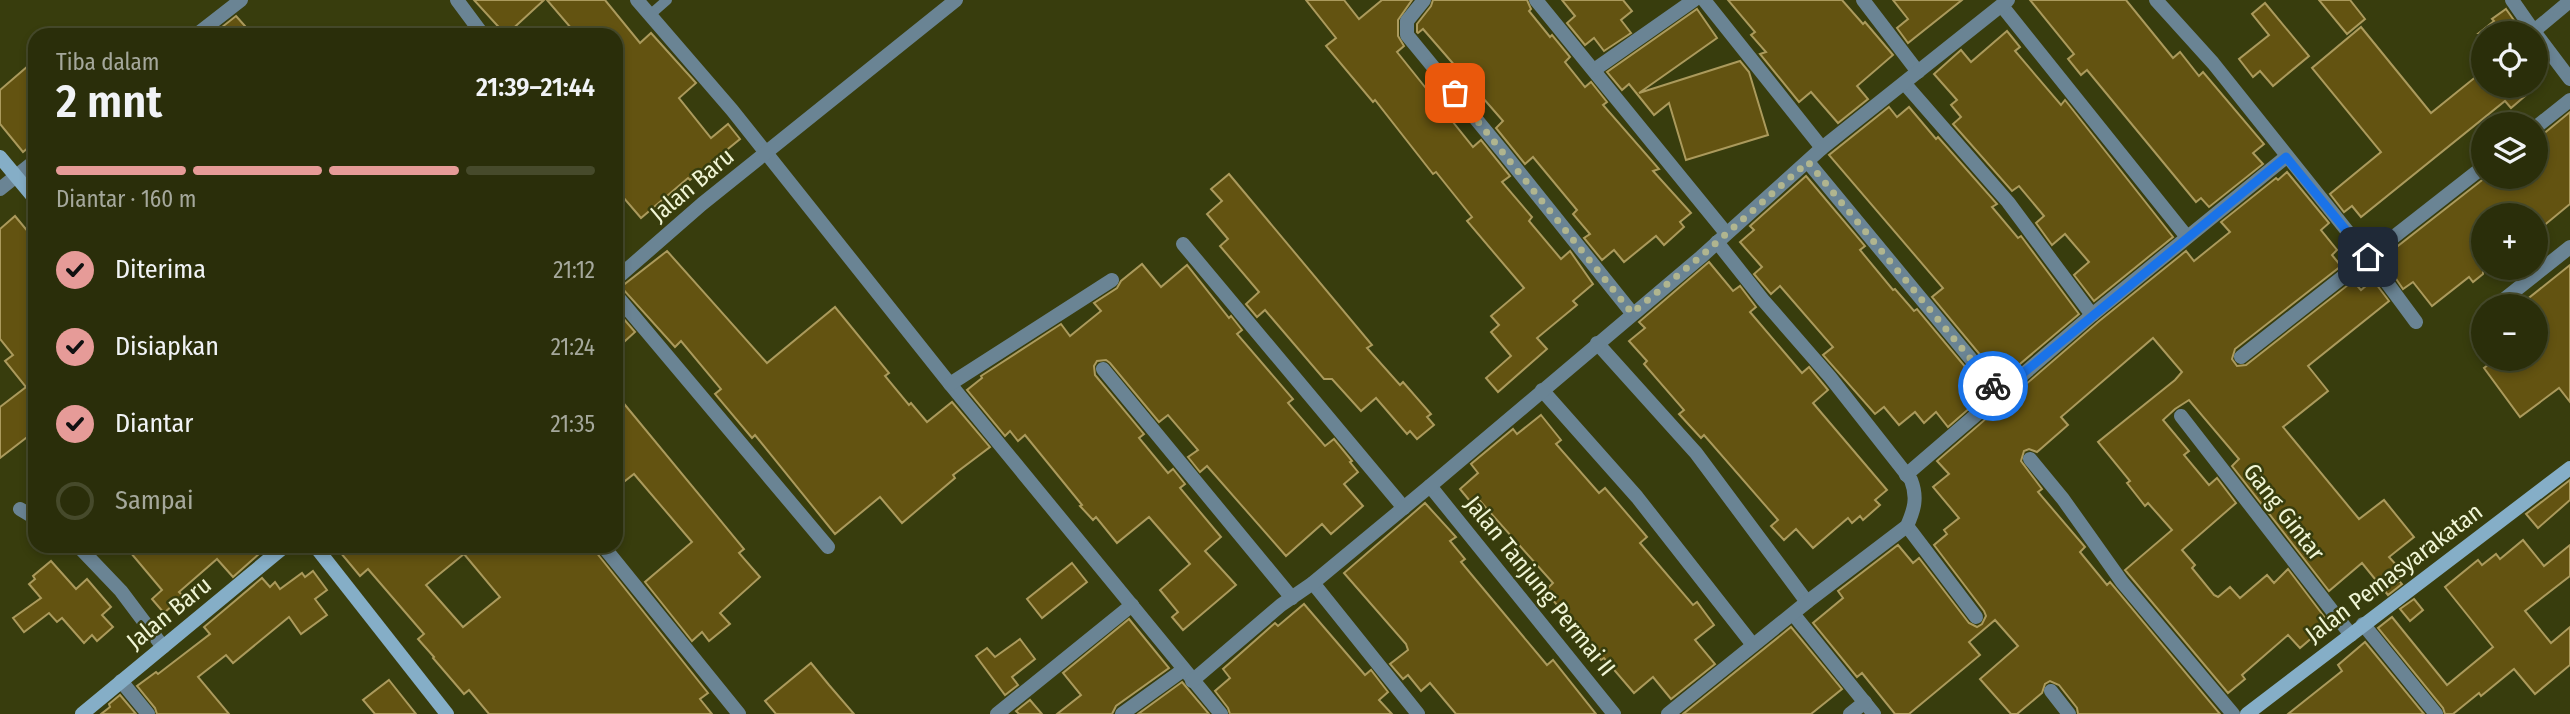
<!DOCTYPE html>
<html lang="id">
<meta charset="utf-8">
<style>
:root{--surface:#2a2e0a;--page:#363a18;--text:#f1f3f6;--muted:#a5a89c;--line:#464a2b;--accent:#e69b98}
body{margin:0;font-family:"Fira Sans Condensed",sans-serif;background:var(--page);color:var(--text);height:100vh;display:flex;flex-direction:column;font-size:26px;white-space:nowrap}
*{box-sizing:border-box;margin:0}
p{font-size:23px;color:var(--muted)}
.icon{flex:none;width:38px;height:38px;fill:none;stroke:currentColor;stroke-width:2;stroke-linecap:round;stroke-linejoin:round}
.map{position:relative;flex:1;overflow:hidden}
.details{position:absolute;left:28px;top:28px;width:595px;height:525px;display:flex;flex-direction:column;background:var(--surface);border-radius:21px;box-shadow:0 4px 10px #0003,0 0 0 2px var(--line)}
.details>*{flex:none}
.controls{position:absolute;left:2471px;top:21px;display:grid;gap:14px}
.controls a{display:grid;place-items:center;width:77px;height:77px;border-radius:50%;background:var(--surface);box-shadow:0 4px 10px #0003,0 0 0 2px var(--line);font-size:35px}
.pin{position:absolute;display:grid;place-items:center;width:60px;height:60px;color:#fff;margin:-30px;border-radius:14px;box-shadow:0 4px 10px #0006}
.courier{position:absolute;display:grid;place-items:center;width:70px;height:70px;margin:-35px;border:5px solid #1a73e8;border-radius:50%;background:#fff;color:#222;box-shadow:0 2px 9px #0007}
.headline em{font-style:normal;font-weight:600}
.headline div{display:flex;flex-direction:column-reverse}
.headline{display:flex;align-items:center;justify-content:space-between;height:119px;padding:0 28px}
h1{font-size:46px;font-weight:600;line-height:52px}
.bar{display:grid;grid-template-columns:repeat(4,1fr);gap:10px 7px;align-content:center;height:84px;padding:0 28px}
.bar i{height:9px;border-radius:5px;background:var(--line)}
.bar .active{background:var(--accent)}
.bar p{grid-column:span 4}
ol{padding:0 28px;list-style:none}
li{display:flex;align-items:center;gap:21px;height:77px}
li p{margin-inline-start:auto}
li .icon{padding:7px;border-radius:50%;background:var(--accent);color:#111;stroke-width:4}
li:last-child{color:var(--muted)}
li i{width:38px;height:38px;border:4px solid var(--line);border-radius:50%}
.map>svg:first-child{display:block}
.building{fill:#635311;stroke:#ab9a5c;stroke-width:2;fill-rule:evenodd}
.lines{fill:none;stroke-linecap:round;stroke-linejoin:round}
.lane{stroke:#6a8494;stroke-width:10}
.street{stroke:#6a8494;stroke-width:14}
.secondary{stroke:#85aec7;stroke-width:14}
.done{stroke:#b0b58f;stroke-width:7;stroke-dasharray:0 12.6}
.route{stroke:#1a73e8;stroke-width:9}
.labels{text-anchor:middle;stroke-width:5;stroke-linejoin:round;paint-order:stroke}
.street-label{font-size:24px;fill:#f0f5d5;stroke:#383d0d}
</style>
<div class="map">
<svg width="2570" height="714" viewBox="0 0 2570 714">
<rect width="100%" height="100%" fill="#383d0d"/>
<g class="building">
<path d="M474,0H544L506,35Z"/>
<path d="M547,0H605L640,43L651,33L696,83L679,98L711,138L728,124L740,139L690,180L688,178L641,218L616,189V35H577Z"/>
<path d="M1306,0H1344L1359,19L1382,0H1412L1398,20V36L1404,46L1397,52L1473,147L1481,140L1510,176L1502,182L1532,217L1529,221L1561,259L1570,251L1593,284L1573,301L1577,305L1537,338L1547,349L1498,392L1486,378L1511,356L1491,332L1499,325L1491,316L1524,288L1467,221L1472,217L1436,172L1433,174L1375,100L1373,102L1326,46L1336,38Z"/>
<path d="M1433,0H1527L1531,9L1529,11L1550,37L1552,35L1570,57L1565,62L1585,87L1591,82L1607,102L1603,105L1659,169L1653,171L1691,213L1680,222L1684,227L1664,245L1656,236L1624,262L1614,250L1602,260L1584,238L1590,234L1573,214L1577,210L1533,157L1525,164L1496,128L1503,121L1423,29L1418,33L1417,32V24L1431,6Z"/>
<path d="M1562,0H1623L1632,11L1621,20L1631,33L1604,51L1594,38L1585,45L1567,23L1575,16Z"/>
<path d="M1728,0H1842L1863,24L1865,22L1893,55L1857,86L1868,99L1838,123L1811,92L1799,102L1760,54L1766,52L1751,35L1755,32Z"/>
<path d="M1893,0H1962L1908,43L1897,28L1908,19Z"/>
<path d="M2030,0H2126L2173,58L2180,52L2199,76L2203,72L2264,144L2253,153L2263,164L2209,207L2201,198L2196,202L2087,70L2081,75L2068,59L2074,54Z"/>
<path d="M2319,0H2350L2365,19L2347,34Z"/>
<path d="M2265,3L2309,56L2273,86L2260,71L2253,77L2239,59L2269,35L2252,14Z"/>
<path d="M1697,9L1717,38L1639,93L1740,61L1749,72L1768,135L1686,160L1669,103L1654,115L1629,84L1622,90L1607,72Z"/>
<path d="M2506,9L2523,33H2479L2494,21L2492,19Z"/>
<path d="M236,16L253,35H212Z"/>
<path d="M2361,27L2431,113L2483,71V86H2524L2520,89L2525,96L2511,108L2505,101L2361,217L2352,206L2344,212L2330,194L2381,152L2312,68Z"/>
<path d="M2007,31L2020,47L2015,51L2061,105L2065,100L2173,237L2094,301L2074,275L2089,262L2065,234L2052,245L2036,223L2044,216L2019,186L2012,191L1953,124L1961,117L1951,105L1957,100L1934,74L1961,50L1971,62Z"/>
<path d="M35,60V142L23,152L0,124V90Z"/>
<path d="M1889,107L1897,117L1909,107L1936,139L1938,137L1997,204L1992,207L2018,238L2021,236L2079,314L2001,380L1932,297L1943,288L1829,155Z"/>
<path d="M2570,112V204L2536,232V215H2483V274L2473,282L2469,277L2432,306L2413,282L2403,289L2388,267L2396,261L2389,253L2486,177H2536V136L2542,135Z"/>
<path d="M2287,172L2329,223L2321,230L2337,250L2332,255L2341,266L2235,349L2232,359L2237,366L2246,365L2353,281L2361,290L2373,280L2389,301L2308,366L2328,391L2283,427L2359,519L2384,500L2414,537L2389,557L2400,569L2393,574L2402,584L2388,595L2362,563L2329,591L2232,466L2239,459L2189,400L2175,409L2163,420L2189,451L2184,455L2209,485L2217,478L2236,503L2182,550L2195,565L2192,568L2214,595L2218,597L2230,587L2240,598L2267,575L2274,583L2288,569L2329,623L2300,648L2288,635L2242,675L2245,679L2228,693L2125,570L2172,530L2148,503L2145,506L2127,483L2130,481L2098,442L2175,380L2182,372L2153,338L2061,417L2068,425L2037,452L2029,449L2024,451L2021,461L2042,489L2038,492L2085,547L2080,552L2107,585L2110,582L2220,714H2078L2077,708L2059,685L2050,681L2045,684L2042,693L2017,714H2011L1980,679L2018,646L1995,620L1969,642L1980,655L1909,714H1895L1862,673L1857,677L1813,623L1843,598L1838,591L1898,545L1913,563L1919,558L1969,623L1977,627L1982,624L1986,616L1984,611L1934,545L1947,534L1944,530L1959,518L1933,487L1949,474L1937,461L2098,322L2186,251L2194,261L2230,232L2221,222L2276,178L2278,180Z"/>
<path d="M1229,174L1372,345L1367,348L1400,385L1403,382L1431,414L1427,417L1434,425L1417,439L1410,431L1407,434L1376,398L1361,411L1332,379H1324L1265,310L1257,317L1246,304L1259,292L1220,246L1228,239L1207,214L1222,201L1211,189Z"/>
<path d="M1806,176L1865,246L1860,250L1893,290L1895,289L1914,311L1917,309L1987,393L1948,427L1936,412L1924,423L1915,412L1899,425L1884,407L1875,414L1823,355L1833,347L1780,286L1771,294L1754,274L1762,267L1740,242L1754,230L1750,226Z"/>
<path d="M15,216L35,240V431L0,458V407L26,387L5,361L13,355L0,339V229Z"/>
<path d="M667,251L767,363L835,307L889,373L885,376L909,405L911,403L927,422L952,402L990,447L953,475L955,478L902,523L880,497L835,534L755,435L752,438L715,394L721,389L681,341L675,347L621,287Z"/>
<path d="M1709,262L1733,291L1740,286L1756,307L1750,312L1802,373L1809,367L1828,390L1813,403L1887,490L1875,500L1880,505L1863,520L1860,516L1852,523L1848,518L1813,548L1796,529L1784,540L1771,526L1778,520L1704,435L1701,438L1679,414L1684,410L1644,364L1647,361L1629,341L1645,328L1639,322Z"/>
<path d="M1142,264L1161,287L1187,265L1229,318L1231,316L1242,330L1237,334L1293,399L1288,403L1325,446L1334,439L1352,461L1350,462L1358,472L1344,484L1363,506L1331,534L1322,524L1286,556L1207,466L1200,472L1188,457L1198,450L1168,415L1159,422L1110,363L1106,360L1097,361L1094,366L1095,375L1144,434L1139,438L1168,473L1173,469L1185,484L1180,488L1221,537L1205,551L1236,585L1183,630L1172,617L1178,612L1160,590L1190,564L1149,517L1117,543L1096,517L1093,520L1080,506L1082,505L1025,435L1018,441L1010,431L1005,436L967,390L982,378L981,376L1061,324L1070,336L1101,311L1094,303L1117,288L1121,281Z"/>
<path d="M2570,265V402L2559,388L2520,417L2484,368L2496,359H2536V306H2529L2525,301Z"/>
<path d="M616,310L635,332L625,341L616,330Z"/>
<path d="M616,394L744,549L739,553L760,577L720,613L730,624L709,641L702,632L692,641L645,582L692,542L634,474L616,488Z"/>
<path d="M1541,415L1561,440L1556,444L1599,493L1605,488L1647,537L1640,543L1693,605L1697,602L1714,625L1695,640L1715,664L1671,699L1653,677L1634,693L1604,658L1601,660L1574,628L1576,627L1545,591L1553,583L1480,501L1474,506L1460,489L1478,473L1471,464L1513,429L1517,434Z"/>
<path d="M2570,480V500L2538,528L2526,514Z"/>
<path d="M1425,503L1456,537L1450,541L1465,559L1461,562L1476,580L1547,665L1553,660L1596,714H1456L1430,683L1421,691L1408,675L1403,679L1390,664L1408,650L1406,644L1344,573Z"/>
<path d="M2523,540L2544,566L2570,545V576L2525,611L2551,643L2570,627V665L2535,694L2514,669L2481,696L2479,693L2453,714H2445L2443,708L2378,628L2392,617L2447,685L2493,647L2445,587L2478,560L2482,565L2496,554L2500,559Z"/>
<path d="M125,546H268L233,577L217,559L179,592L183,596L164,613L152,599L162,590Z"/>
<path d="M335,546H594L596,552L708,693L700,699L712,714H489L469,690L464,694L433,658L434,657L418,639L424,634L368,569L360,576ZM464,554L500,597L463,627L426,585Z"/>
<path d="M51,561L76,589L87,579L111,607L102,615L113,627L97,641L92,635L84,643L62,618L57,622L49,613L24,632L13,618L41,598L29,584L35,579L33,576Z"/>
<path d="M1072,563L1087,582L1042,618L1027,599Z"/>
<path d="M313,571L327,590L315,599L327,615L301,634L289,617L233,663L226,655L198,677L229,714H157L155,708L137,686L156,672L158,674L210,634L204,627L262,578L270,587L275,582L280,589L302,573L305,577Z"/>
<path d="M2414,599L2423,610L2410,621L2400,609Z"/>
<path d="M1304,604L1365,675L1371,670L1388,692L1379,700L1392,714H1230L1228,708L1215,691L1230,678L1223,669L1275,623L1278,626Z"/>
<path d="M1129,619L1169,668L1116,706L1112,714H1057L1081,695L1063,673Z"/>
<path d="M1791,627L1842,689L1811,714H1683Z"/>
<path d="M1020,639L1035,659L1012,677L1018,685L1005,695L976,656L987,648L995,657Z"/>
<path d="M2365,642L2424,714H2288L2342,671L2338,665Z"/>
<path d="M811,663L829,685L854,714H776L765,701Z"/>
<path d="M389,680L416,714H375L363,700Z"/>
<path d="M1182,682L1209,714H1138Z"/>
<path d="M120,695L136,714H101L110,707L109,704Z"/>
<path d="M1030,700L1042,714H1019L1016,711Z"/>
</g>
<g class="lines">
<path class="lane" d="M651,14L667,0"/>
<g class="street">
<path d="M457,0L483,35"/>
<path d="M637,0L732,110L950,384L1221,714"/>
<path d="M1424,0L1407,21V35L1503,152L1632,313"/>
<path d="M1536,0L1726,233"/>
<path d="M1704,0L1822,148"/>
<path d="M1863,0L1918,72"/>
<path d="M2156,0L2213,63L2368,257L2483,167"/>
<path d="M2512,0L2535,33"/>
<path d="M2002,6L2187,237"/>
<path d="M2534,31L2570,1"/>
<path d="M2536,34L2570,79"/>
<path d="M196,35L241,0"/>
<path d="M1594,70L1694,0"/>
<path d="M1905,84L2008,202L2092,315"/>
<path d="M2536,127L2570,100"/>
<path d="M1808,162L1999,393"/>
<path d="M0,189L35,161"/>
<path d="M1183,244L1404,508"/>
<path d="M616,279L702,204L956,0"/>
<path d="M616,295L828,547"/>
<path d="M2502,301L2570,247"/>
<path d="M1597,343L1696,453L1807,602"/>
<path d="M2241,357L2368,257L2416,322"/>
<path d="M1103,369L1292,598"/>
<path d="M950,384L1112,280"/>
<path d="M1542,390L1637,497L1753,645"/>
<path d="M2181,416L2351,635"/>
<path d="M2030,459L2063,499L2122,582L2233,714"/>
<path d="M1906,475L2092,315L2286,157"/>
<path d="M1430,486L1614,714"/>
<path d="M20,509L35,518"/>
<path d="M1907,526L1976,617"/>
<path d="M78,546L121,591L163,647"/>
<path d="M603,546L739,714"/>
<path d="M1313,583L1418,714"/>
<path d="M1794,615L1874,714"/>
<path d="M2363,624L2436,714"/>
<path d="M121,681L148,714"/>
<path d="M1192,681L1281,605L1313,583L1430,486L1701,257L1822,148L2008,0"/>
<path d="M2051,691L2069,714"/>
<path d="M997,714L1132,605"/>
<path d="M1122,714L1183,670"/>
<path d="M1668,714L1807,602L1907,526C1914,510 1918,498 1911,480L1830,377L1763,300L1717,242"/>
<path d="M1850,714L1865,702"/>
</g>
<g class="secondary">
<path d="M0,157L35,199"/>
<path d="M315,546L447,714"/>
<path d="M82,714L285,546"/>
<path d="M2247,714L2570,468"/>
</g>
</g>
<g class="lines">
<path class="done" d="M1455,93L1632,313L1700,257L1808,162L1993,386"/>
<path class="route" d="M1993,386L1999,393L2286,157L2368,257"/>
</g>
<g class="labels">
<g class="street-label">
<text transform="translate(692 185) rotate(-40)" y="8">Jalan Baru</text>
<text transform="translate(2284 512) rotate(52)" y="8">Gang Gintar</text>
<text transform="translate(2394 573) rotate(-37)" y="8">Jalan Pemasyarakatan</text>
<text transform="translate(1540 586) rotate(51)" y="8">Jalan Tanjung Permai II</text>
<text transform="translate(169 613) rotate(-39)" y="8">Jalan Baru</text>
</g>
</g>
</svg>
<div class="controls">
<a><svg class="icon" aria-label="locate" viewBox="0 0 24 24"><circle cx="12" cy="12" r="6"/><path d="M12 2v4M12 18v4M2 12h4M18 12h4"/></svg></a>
<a><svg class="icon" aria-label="layers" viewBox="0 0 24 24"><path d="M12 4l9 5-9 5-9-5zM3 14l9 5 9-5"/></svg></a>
<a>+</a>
<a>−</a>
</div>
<div class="pin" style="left:1455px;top:93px;background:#ea580c"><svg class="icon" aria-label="bag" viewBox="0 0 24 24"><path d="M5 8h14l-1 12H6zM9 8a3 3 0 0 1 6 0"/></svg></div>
<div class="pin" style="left:2368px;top:257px;background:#1f2937"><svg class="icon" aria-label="home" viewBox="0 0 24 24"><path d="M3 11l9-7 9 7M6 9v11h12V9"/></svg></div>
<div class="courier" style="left:1993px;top:386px"><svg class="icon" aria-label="bike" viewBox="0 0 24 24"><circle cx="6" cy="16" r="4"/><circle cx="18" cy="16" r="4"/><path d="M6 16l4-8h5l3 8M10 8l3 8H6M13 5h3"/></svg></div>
<section class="details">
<div class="headline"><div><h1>2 mnt</h1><p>Tiba dalam</p></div><em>21:39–21:44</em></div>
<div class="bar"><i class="active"></i><i class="active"></i><i class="active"></i><i></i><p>Diantar · 160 m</p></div>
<ol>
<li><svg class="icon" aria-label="check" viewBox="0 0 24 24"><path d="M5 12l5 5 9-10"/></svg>Diterima<p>21:12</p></li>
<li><svg class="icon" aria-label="check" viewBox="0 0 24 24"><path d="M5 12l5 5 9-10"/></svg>Disiapkan<p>21:24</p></li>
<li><svg class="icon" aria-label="check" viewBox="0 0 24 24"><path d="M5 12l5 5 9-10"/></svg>Diantar<p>21:35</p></li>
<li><i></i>Sampai</li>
</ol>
</section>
</div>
